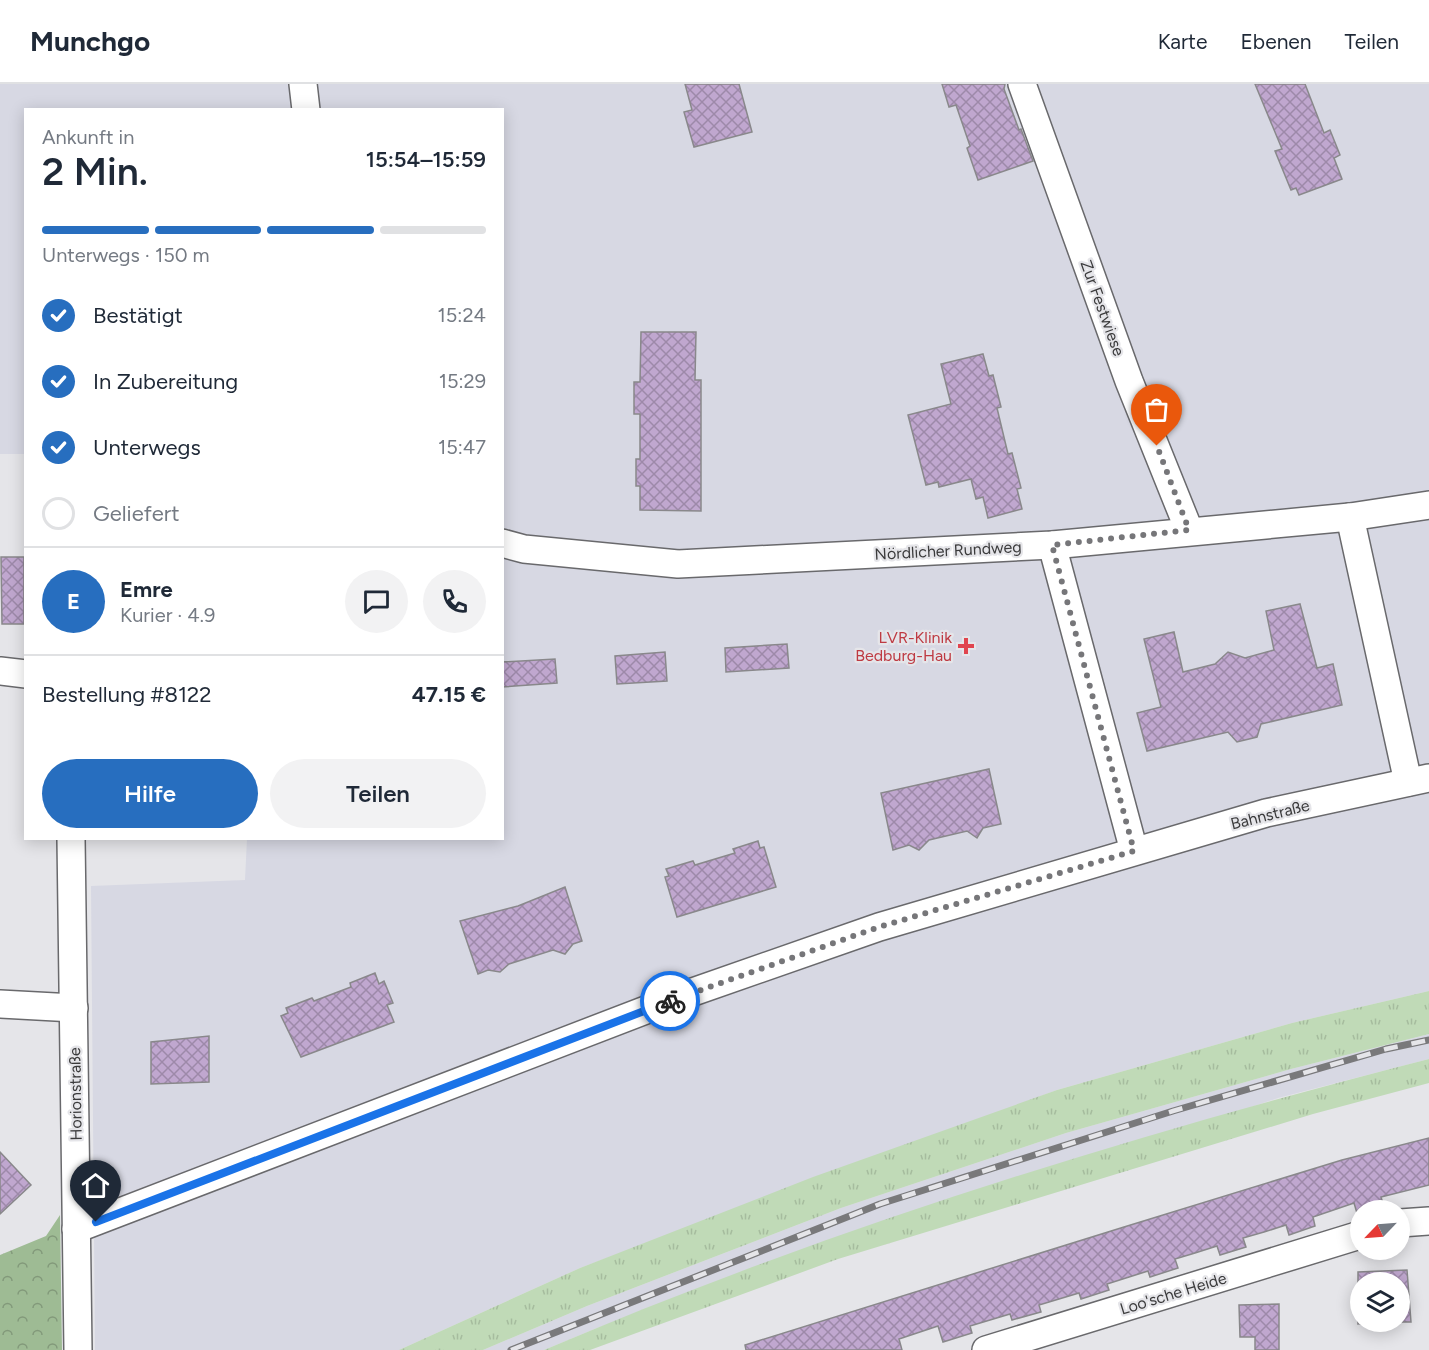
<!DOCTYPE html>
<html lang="de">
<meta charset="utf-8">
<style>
:root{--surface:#fff;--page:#f2f2f3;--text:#1f2937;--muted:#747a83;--line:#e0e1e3;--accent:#276ebf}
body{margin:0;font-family:Figtree,sans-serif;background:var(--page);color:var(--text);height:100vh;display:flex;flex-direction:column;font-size:22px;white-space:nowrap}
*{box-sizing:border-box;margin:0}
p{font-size:20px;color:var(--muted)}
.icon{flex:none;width:33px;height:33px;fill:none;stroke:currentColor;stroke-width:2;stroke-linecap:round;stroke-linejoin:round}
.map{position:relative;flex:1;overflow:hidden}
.panel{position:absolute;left:24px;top:24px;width:480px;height:732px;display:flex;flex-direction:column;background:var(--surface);border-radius:0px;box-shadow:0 3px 15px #0003}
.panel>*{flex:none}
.needle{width:39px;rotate:245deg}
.tools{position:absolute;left:1350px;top:1116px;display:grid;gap:12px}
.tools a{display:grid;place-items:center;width:60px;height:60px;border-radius:50%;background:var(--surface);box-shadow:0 3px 15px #0003;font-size:30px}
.pin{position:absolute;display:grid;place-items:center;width:51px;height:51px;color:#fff;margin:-62px -26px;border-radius:50% 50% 50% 0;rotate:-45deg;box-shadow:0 0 6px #0007}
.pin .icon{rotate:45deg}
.courier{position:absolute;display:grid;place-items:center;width:60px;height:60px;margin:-30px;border:4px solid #1a73e8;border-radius:50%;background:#fff;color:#222;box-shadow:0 2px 8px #0007}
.headline em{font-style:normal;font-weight:600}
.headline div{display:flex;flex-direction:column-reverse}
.headline{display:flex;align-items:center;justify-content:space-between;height:102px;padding:0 18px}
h1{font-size:39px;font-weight:600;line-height:45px}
.bar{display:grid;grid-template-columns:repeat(4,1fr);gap:9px 6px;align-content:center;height:72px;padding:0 18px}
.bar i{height:8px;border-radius:4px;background:var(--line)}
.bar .active{background:var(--accent)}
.bar p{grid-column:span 4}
.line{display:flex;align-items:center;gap:15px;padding:0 18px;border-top:2px solid var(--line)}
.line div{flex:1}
.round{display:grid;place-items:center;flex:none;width:63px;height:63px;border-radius:32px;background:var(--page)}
ol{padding:0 18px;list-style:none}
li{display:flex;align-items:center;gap:18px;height:66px}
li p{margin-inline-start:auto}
li .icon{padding:6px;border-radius:50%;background:var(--accent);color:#fff;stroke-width:4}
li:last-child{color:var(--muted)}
li i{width:33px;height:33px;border:3px solid var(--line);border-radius:50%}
.action{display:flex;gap:12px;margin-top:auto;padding:12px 18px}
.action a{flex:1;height:69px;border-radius:36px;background:var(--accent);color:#fff;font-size:24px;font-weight:600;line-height:69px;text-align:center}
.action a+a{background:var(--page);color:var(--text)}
header{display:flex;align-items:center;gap:36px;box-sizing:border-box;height:84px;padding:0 30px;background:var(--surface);border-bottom:2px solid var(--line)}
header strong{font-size:28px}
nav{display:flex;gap:33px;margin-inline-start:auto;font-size:21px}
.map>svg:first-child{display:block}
.built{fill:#d7d8e3}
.grass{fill:url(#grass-tufts)}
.forest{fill:url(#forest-crowns)}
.building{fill:url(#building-cross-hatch);stroke:#89888b;stroke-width:1.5}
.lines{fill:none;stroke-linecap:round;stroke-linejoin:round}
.street-casing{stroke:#69696c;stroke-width:30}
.street{stroke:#fff;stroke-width:27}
.rail-casing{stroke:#79797b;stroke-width:7}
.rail{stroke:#e5e5e9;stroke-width:4.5;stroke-dasharray:14;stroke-linecap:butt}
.done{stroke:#767679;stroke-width:6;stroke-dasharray:0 10.8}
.route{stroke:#1a73e8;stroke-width:8}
.health-dot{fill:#e0444e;stroke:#e5e5e9;stroke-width:2}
.labels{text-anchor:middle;stroke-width:4.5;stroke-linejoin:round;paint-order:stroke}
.street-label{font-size:16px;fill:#3b3b3c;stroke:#e5e5e9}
.health-label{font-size:16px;fill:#be3a42;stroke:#e5e5e9;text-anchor:end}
</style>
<header>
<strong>Munchgo</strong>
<nav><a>Karte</a><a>Ebenen</a><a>Teilen</a></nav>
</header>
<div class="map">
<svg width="1429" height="1266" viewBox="0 0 1429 1266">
<defs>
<pattern id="grass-tufts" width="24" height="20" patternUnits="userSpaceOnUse" patternTransform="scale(1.5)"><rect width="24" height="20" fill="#c0dab7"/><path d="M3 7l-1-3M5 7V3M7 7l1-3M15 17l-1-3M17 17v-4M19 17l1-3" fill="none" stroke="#a6bc9e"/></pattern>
<pattern id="forest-crowns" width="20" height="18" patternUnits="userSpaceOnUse" patternTransform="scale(1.5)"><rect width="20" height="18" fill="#9ebb94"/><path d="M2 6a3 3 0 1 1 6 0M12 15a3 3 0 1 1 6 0" fill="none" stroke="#82997a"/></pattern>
<pattern id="building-cross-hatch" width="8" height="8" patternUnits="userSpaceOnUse" patternTransform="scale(1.5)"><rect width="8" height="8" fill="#c0a7cf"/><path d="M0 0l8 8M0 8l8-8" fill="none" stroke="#9d89a9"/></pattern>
</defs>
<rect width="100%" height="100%" fill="#e5e5e9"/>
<g class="built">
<path d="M0,0H1429V907L1292,939L1057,1006L580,1184L399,1266H95L91,802L245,796L247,755L502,754V26H26L25,370H0Z"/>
<path d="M1429,950V975L1278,1014L597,1244L544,1266H483L587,1222L841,1124L1066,1049L1291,985Z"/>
</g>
<g class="grass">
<path d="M1429,907V950L1291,985L1066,1049L841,1124L587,1222L483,1266H399L580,1184L813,1093L1057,1006L1292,939Z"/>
<path d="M1429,975V999L1313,1030L838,1175L590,1266H544C831,1144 1128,1052 1429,975Z"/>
</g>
<path class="forest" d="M60,1131L62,1266H0V1171L46,1152Z"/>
<g class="building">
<path d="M685,0H739L752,48L694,63L684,28L692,26Z"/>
<path d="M942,0H1005L1004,5L1019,46L1021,45L1033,77L978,96L967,64L970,62L956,21L949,23Z"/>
<path d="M1255,0H1305L1324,49L1330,46L1340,71L1334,74L1342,95L1299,111L1296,104L1291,106L1275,67L1282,65Z"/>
<path d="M641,248H696L695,296H701V427L640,426V402H636V375H640V330H634V298H640Z"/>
<path d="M983,270L989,292L993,291L1001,323L997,324L1008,370L1012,369L1021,404L1017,405L1022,425L988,434L983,413L976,415L971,395L939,403L938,398L926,401L908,331L951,320L941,280Z"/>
<path d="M1,473H24V540H2Z"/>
<path d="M1300,520L1317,584L1333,580L1342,621L1261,640L1257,653L1237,658L1228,648L1147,667L1137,629L1161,623L1144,555L1174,548L1183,588L1215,580L1228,568L1245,574L1274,566L1266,527Z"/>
<path d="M787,560L789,584L726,588L725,564Z"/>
<path d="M665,568L667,597L617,600L615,572Z"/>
<path d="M555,575L557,599L502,603V578Z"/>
<path d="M989,685L1001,740L983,744L977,754L967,747L929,756L919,766L909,761L893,766L881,709Z"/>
<path d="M758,757L760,764L764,763L776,803L677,833L665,793L669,792L666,785L693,777L695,781L735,769L733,765Z"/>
<path d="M565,803L582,857L573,860L565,870L553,866L509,880L500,888L488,886L478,890L460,837L518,822Z"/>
<path d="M375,889L379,900L384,897L393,919L387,921L394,938L301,973L281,932L288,929L286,924L312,914L314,917L351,903L350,899Z"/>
<path d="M209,952V998L151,1000V958Z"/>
<path d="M1429,1054V1101L1381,1113L1384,1123L1357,1129L1354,1119L1313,1133L1315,1142L1289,1151L1286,1141L1264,1148L1243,1154L1246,1163L1220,1171L1217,1162L1195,1169L1175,1175L1178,1184L1150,1193L1148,1187L1107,1200L1109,1206L1081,1215L1079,1209L1039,1221L1041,1228L1012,1236L1010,1230L970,1242L972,1249L943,1258L938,1242L899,1255L902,1266H746L745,1261L1124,1143L1342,1076Z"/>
<path d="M0,1068L31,1101L0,1130Z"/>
<path d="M1407,1186L1411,1238H1395H1400V1198H1360V1238H1377L1358,1240V1188Z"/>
<path d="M1279,1220V1266H1255V1253H1240L1239,1221Z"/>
</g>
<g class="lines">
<defs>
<g id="street">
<path d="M303,0L306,26"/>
<path d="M1022,0L1129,297L1189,446"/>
<path d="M1350,433L1408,698"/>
<path d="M502,459L524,465L678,480L1052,461L1350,433L1429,421"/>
<path d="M1052,461L1134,767"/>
<path d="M0,587L26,590"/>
<path d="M71,754L78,1266"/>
<path d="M0,920L74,924"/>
<path d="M1400,1139L1429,1137"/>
<path d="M76,1145L690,909L879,843L1266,729L1429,694"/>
<path d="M986,1266L1360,1151"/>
</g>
</defs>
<use href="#street" class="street-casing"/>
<use href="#street" class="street"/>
<defs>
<path id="rail" d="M511,1266L880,1120L1173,1027L1386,965L1429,956"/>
</defs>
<use href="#rail" class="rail-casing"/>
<use href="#rail" class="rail"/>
</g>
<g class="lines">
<path class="done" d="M670,917L879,843L1134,767L1052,461L1189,446L1157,362"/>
<path class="route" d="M96,1138L670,917"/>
</g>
<path class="health-dot" d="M963 553h6v6h6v6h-6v6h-6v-6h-6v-6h6z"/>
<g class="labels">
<g class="street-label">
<text transform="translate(1103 224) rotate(70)" y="6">Zur Festwiese</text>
<text transform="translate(948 466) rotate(-3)" y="6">Nördlicher Rundweg</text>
<text transform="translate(1270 730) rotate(-14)" y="6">Bahnstraße</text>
<text transform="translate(75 1010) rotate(-91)" y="6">Horionstraße</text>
<text transform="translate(1173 1209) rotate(-17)" y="6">Loo'sche Heide</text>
</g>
<g class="health-label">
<text x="952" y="559">LVR-Klinik<tspan x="952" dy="18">Bedburg-Hau</tspan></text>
</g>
</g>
</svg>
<div class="tools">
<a><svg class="needle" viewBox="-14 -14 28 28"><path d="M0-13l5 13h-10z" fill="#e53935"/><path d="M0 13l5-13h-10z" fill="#747a83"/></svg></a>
<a><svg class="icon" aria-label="layers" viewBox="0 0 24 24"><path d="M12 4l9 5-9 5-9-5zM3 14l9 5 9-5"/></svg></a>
</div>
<div class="pin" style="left:1157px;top:362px;background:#ea580c"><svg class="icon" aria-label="bag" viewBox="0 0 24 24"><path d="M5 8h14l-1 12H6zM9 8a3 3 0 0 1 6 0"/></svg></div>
<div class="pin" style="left:96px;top:1138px;background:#1f2937"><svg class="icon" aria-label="home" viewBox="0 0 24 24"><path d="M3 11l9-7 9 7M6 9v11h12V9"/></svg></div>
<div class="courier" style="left:670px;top:917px"><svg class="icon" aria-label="bike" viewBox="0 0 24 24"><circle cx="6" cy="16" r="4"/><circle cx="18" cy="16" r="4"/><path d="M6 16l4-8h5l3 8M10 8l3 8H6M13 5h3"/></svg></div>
<section class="panel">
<div class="headline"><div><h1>2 Min.</h1><p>Ankunft in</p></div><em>15:54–15:59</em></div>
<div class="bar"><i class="active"></i><i class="active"></i><i class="active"></i><i></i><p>Unterwegs · 150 m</p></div>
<ol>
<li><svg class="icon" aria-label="check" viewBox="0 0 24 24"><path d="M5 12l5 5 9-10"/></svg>Bestätigt<p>15:24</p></li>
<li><svg class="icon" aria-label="check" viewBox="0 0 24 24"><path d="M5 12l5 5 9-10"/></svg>In Zubereitung<p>15:29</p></li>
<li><svg class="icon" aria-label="check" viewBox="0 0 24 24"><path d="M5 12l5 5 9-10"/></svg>Unterwegs<p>15:47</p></li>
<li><i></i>Geliefert</li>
</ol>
<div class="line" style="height:108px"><b class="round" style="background:var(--accent);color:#fff">E</b><div><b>Emre</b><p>Kurier · 4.9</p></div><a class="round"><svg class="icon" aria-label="chat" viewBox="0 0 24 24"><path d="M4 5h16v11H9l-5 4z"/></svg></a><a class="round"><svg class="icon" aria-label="phone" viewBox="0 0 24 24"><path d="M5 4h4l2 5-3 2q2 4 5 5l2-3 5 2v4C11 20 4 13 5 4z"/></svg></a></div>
<div class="line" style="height:78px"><div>Bestellung #8122</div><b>47.15 €</b></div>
<div class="action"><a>Hilfe</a><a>Teilen</a></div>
</section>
</div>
